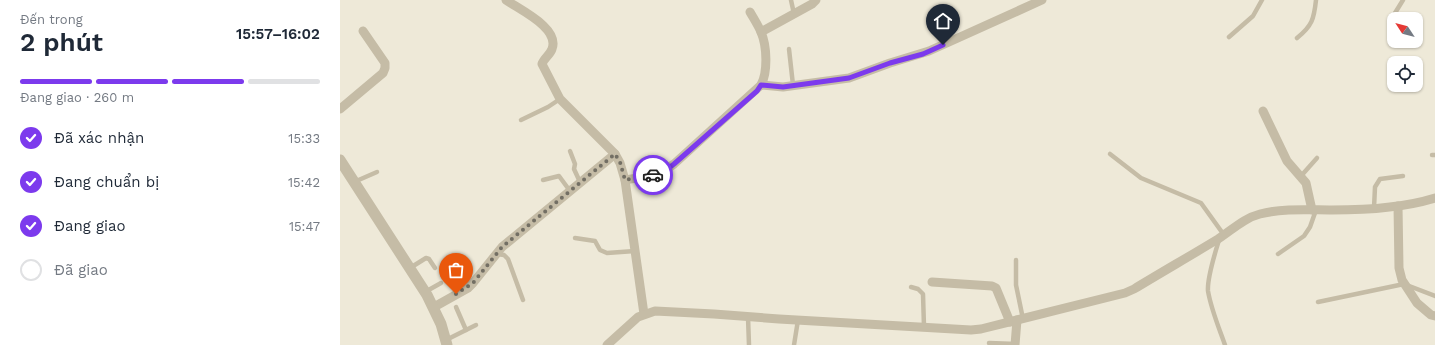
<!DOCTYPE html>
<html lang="vi">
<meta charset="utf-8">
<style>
:root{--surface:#fff;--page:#f6f6f7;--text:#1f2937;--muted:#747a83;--line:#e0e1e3;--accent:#7c3aed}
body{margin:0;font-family:"Work Sans",sans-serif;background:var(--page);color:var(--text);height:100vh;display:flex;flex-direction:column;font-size:15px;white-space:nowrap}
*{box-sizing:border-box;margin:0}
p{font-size:13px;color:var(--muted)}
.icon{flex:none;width:22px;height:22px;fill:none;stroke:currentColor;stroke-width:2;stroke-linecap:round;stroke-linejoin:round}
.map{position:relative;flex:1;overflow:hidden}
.details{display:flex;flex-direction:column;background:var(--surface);width:340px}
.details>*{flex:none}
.needle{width:26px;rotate:306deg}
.controls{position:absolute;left:1047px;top:12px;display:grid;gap:8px}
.controls a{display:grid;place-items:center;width:36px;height:36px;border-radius:8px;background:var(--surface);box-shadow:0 1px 3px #0004;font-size:20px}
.pin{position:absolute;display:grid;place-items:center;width:34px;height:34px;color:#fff;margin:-41px -17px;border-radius:50% 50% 50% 0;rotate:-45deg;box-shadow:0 0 4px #0007}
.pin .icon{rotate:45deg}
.courier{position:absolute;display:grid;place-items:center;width:40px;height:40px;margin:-20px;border:3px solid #7c3aed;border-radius:50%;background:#fff;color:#222;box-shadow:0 1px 5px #0007}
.overview em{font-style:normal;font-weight:600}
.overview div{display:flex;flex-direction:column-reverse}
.overview{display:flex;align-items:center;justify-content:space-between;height:68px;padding:0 20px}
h1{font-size:26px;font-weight:600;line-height:30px}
.bar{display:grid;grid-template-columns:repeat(4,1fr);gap:6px 4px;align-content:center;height:48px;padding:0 20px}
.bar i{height:5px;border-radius:3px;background:var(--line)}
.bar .current{background:var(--accent)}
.bar p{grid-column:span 4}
ol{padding:0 20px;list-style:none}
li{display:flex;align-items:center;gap:12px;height:44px}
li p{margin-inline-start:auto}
li .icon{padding:4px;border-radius:50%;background:var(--accent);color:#fff;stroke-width:4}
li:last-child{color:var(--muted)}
li i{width:22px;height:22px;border:2px solid var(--line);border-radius:50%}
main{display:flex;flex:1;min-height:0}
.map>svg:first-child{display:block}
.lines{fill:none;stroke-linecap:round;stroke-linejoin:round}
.service{stroke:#c5bca6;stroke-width:4.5}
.minor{stroke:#c5bca6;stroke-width:9}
.tertiary{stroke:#c5bca6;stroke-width:11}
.done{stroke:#736f64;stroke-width:4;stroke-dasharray:0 7.2}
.route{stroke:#7c3aed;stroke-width:5}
</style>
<main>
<section class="details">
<div class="overview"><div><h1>2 phút</h1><p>Đến trong</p></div><em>15:57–16:02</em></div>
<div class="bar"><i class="current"></i><i class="current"></i><i class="current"></i><i></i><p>Đang giao · 260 m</p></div>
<ol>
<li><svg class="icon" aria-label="check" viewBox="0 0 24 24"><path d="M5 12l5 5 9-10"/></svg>Đã xác nhận<p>15:33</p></li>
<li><svg class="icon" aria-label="check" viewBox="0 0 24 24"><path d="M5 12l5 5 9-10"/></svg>Đang chuẩn bị<p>15:42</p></li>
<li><svg class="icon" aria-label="check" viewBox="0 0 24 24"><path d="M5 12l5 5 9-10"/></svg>Đang giao<p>15:47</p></li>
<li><i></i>Đã giao</li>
</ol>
</section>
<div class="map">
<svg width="1095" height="345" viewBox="0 0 1095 345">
<rect width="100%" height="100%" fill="#eee9d8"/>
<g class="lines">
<g class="service">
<path d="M451,0L454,14"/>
<path d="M1050,32L1055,13L1063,0"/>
<path d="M889,37L913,16L922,0"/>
<path d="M957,38C972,26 974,19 976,0"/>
<path d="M449,49L453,85"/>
<path d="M181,120L208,107L220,99"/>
<path d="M230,151L235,164L234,169L240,182"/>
<path d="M770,154L801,178L861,203L884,235"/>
<path d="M1092,155H1095"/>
<path d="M961,176L977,158"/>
<path d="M203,180L219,176L230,191"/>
<path d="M14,182L37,172"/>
<path d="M1034,208L1035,187L1040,179L1063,176"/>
<path d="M235,238L255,241L260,250L267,253L295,251"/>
<path d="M879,240C875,253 867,278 868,291C871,309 879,328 885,345"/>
<path d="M157,254L164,255L168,259L183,300"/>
<path d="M938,254L964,236L970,227L976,210"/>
<path d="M676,260V285L683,319"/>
<path d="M70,268L86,258L89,259L95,268"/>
<path d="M571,287L578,289L583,294L584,327"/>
<path d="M85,292L101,283"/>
<path d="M978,302L1064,284L1095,296"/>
<path d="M116,307L126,330"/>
<path d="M408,317L409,345"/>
<path d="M106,340L136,325"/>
<path d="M649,343L676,344"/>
<path d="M454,345L458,320"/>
</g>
<g class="minor">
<path d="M166,0C180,10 220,28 212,49C210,55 204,58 202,64L220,99L275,154L280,163L285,180L304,314"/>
<path d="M421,32L472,4L476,0"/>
<path d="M421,85L443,87L509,78L550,63L589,51L702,0"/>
<path d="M0,109L43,73L45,68V63L23,31"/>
<path d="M923,111L947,161L966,183L972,210"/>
<path d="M285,180C303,177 319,175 334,164L421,85C428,72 427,46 421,32C418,25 414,19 410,12"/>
<path d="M1058,206L1059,268L1062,280L1077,303L1091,315L1095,316"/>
<path d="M592,282L652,286L656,288L670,322"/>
<path d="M94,307L128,288L133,283L162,247L275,154"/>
<path d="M267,345L298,317L315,311L374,314L439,319L631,330L641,329L785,293L794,289C822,272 850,256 878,239C892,230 904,218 920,214C943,208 969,210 992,210C1026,210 1063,208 1095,198"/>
<path d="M675,345L677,320"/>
</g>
<path class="tertiary" d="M0,160L87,295L101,324L107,345"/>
</g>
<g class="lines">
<path class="done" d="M116,294L133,283L162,247L275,154L280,162L285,180L313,175"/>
<path class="route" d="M313,175L325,171L334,164L417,91L421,85L443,87L509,78L550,63L583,54L603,45"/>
</g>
</svg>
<div class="controls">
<a><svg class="needle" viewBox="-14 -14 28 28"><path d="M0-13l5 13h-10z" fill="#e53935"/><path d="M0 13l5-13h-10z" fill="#747a83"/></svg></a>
<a><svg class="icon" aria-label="locate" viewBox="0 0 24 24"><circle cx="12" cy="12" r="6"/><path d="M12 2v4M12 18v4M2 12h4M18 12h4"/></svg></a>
</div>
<div class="pin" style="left:116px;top:294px;background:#ea580c"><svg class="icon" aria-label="bag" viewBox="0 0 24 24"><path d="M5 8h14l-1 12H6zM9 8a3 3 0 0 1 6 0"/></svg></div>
<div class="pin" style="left:603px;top:45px;background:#1f2937"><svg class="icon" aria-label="home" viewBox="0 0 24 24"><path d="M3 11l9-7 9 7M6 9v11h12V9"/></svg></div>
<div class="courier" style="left:313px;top:175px"><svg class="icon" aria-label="car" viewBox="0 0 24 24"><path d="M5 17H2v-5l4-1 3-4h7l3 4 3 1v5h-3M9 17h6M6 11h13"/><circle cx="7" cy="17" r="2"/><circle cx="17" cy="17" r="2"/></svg></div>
</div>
</main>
